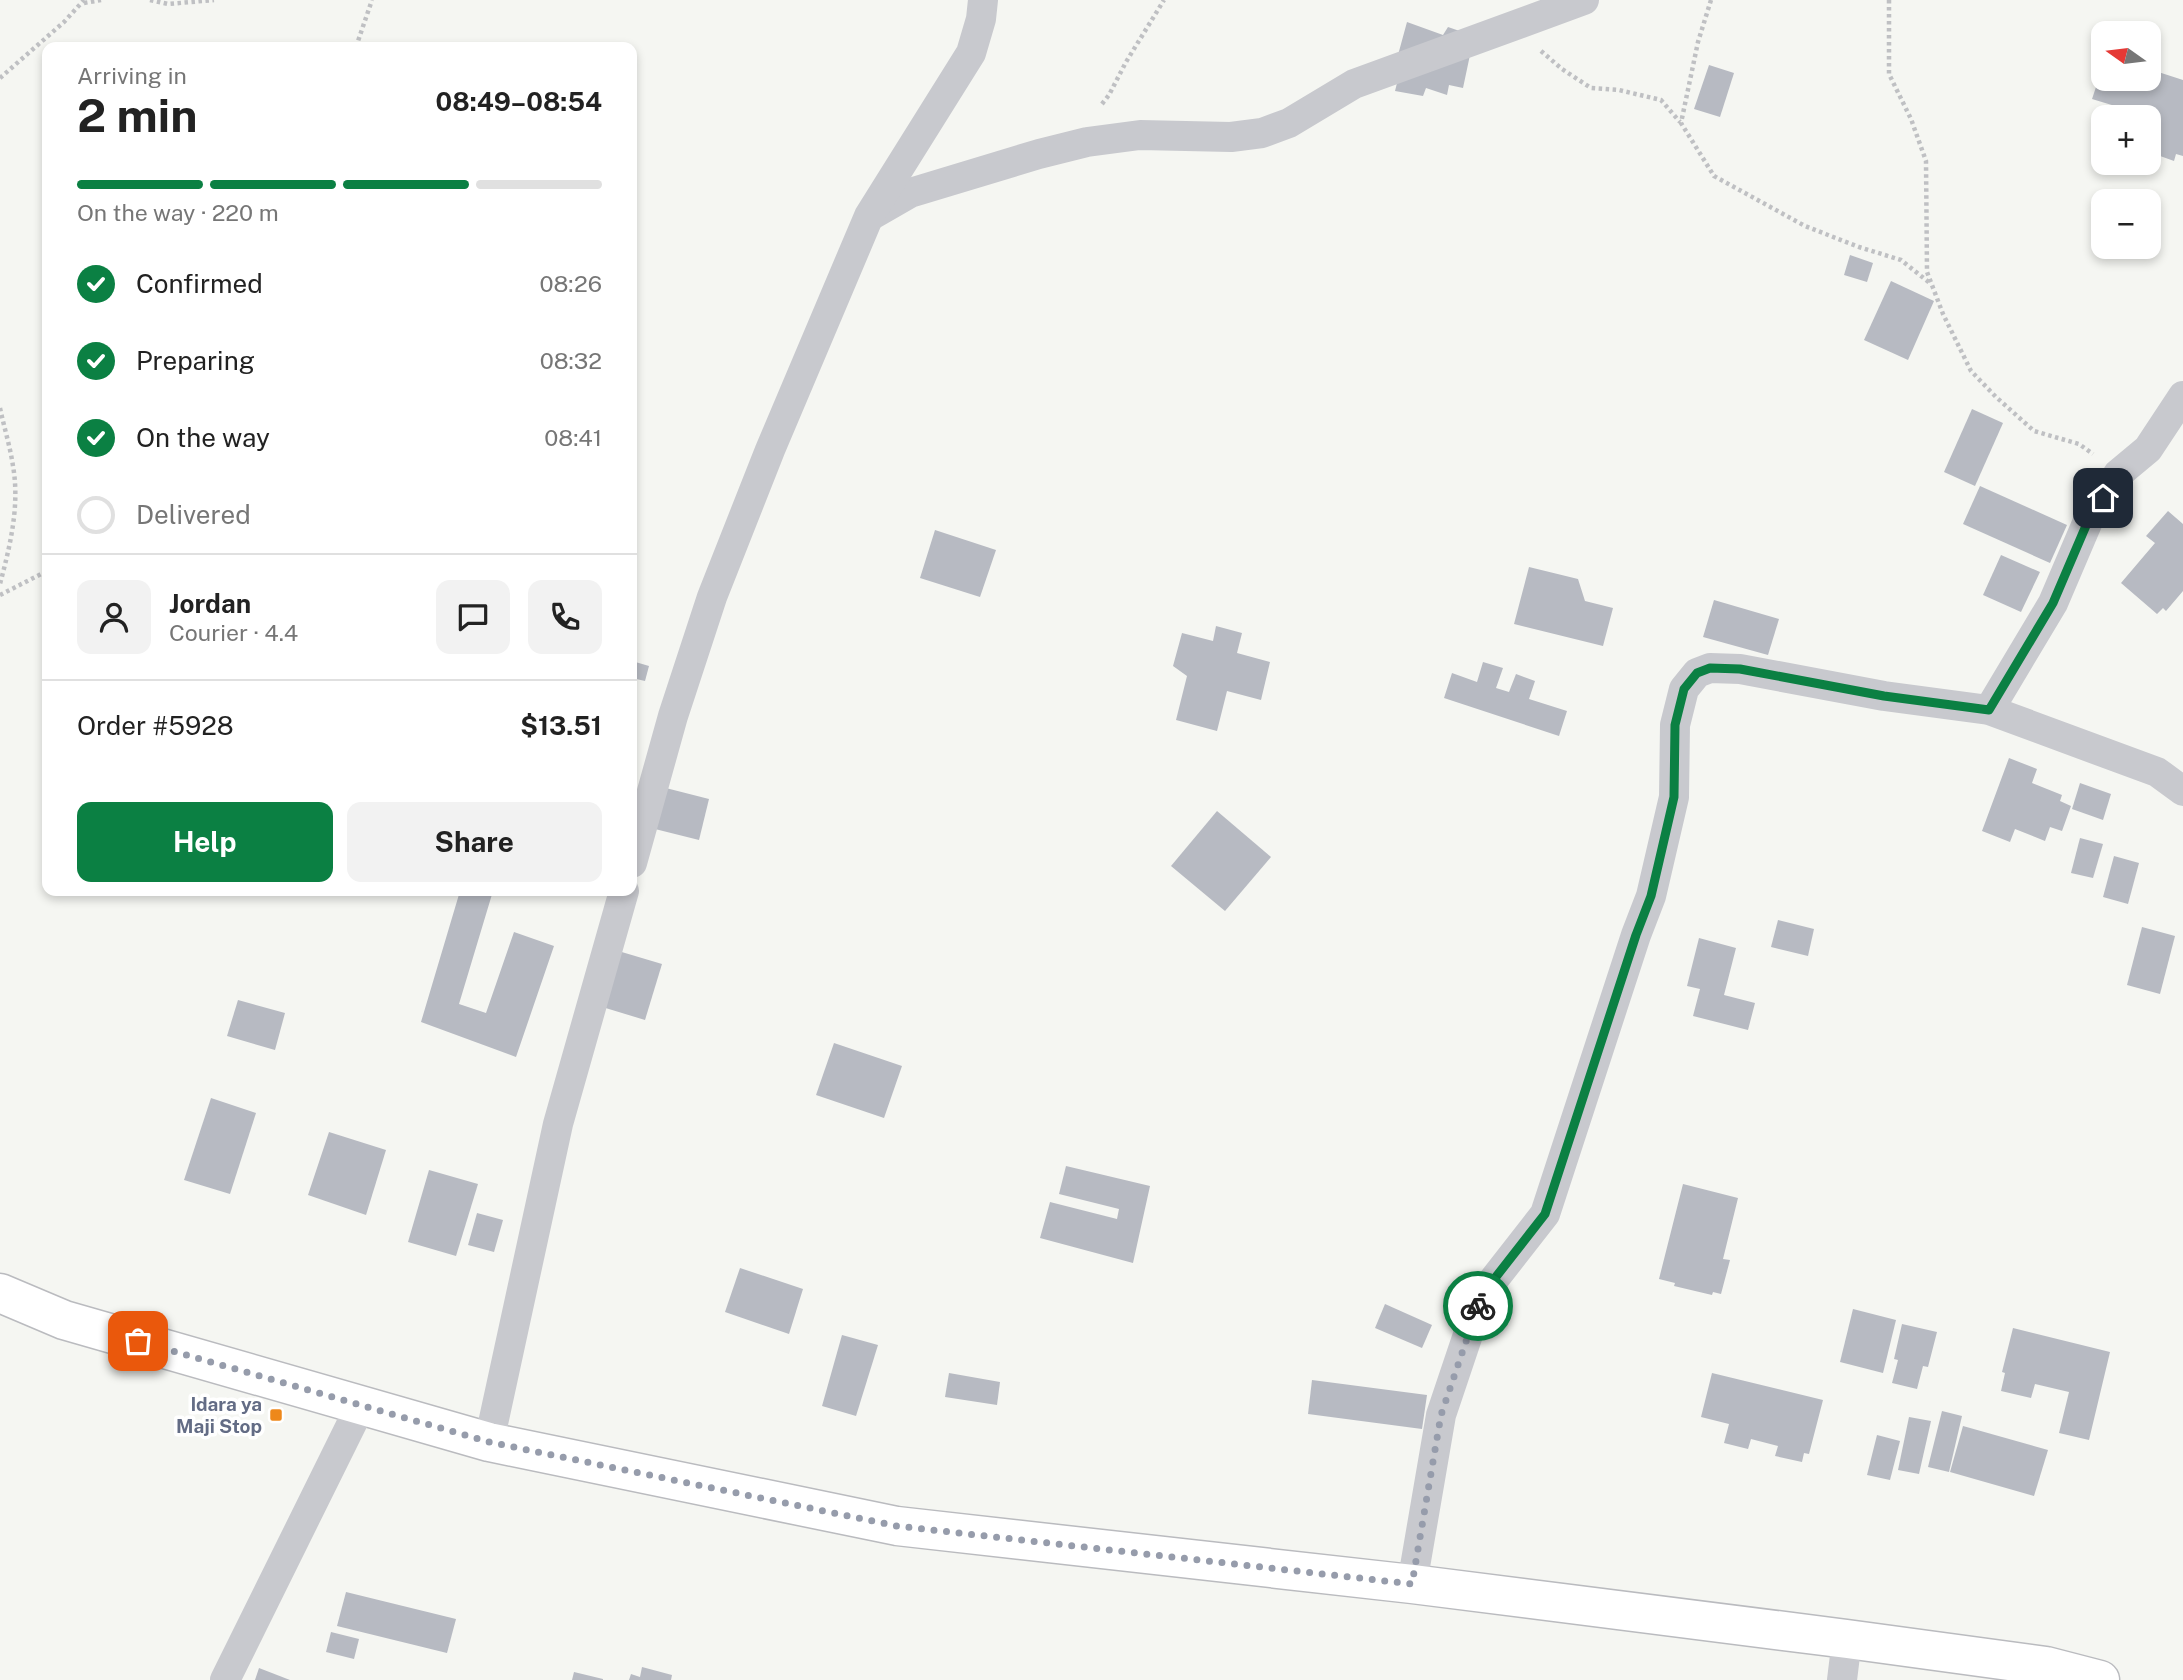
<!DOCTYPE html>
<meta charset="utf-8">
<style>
:root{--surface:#fff;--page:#f2f2f2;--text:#222;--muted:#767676;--line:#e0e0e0;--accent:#0b8043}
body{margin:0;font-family:"Public Sans",sans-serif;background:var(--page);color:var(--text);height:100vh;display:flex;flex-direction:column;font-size:26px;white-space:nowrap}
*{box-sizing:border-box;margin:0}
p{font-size:23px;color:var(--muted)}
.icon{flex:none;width:38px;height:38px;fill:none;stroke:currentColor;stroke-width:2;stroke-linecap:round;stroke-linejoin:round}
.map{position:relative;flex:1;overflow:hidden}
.side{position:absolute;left:42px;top:42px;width:595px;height:854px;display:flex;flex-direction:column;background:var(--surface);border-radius:14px;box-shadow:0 4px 10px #0003}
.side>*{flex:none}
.needle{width:46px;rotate:284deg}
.tools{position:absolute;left:2091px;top:21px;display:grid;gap:14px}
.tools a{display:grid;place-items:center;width:70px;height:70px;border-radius:14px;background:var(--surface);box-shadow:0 4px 10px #0003;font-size:35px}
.pin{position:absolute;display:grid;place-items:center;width:60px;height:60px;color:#fff;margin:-30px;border-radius:14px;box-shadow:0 4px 10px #0006}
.courier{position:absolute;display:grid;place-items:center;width:70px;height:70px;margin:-35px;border:5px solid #0b8043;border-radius:50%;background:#fff;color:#222;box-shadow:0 2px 9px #0007}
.head em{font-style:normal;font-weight:700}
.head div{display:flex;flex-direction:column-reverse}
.head{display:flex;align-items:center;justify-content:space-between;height:119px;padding:0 35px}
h1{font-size:46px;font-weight:700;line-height:52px}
.bar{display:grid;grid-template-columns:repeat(4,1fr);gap:10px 7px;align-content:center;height:84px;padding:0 35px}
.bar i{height:9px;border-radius:5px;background:var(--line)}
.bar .on{background:var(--accent)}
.bar p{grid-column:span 4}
.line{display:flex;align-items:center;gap:18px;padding:0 35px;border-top:2px solid var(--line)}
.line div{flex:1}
.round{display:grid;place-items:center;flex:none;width:74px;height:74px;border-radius:14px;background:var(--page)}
ol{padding:0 35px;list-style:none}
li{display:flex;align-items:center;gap:21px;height:77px}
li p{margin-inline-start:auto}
li .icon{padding:7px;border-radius:50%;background:var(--accent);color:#fff;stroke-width:4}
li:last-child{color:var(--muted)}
li i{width:38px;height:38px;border:4px solid var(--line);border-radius:50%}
.button{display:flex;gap:14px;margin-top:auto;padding:14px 35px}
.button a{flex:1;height:80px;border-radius:14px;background:var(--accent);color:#fff;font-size:28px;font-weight:700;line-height:80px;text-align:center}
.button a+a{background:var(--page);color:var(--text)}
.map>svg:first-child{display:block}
.building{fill:#b7bac2}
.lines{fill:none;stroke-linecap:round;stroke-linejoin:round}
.trunk-casing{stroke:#babbbf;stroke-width:41}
.path{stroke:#bfc0c3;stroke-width:4.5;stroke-dasharray:3.5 3.5;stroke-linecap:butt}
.minor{stroke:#c8c9ce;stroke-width:30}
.trunk{stroke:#fff;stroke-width:38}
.done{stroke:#969cab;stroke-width:7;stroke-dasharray:0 12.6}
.route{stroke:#0b8043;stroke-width:9}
.poi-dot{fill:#ee881a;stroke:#fff;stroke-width:2.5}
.labels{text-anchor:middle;stroke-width:7;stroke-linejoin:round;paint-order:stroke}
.poi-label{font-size:19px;font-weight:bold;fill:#636c85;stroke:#fff;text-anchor:end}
</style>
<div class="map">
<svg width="2183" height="1680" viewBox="0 0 2183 1680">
<rect width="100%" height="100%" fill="#f5f6f2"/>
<g class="building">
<path d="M1407,22L1443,35L1448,27L1474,36L1463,88L1449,85L1447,95L1426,88L1423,96L1395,91L1398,79L1392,77Z"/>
<path d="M1709,65L1734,73L1720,117L1694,109Z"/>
<path d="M2103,66L2104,79H2149V69L2183,80V156L2176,154L2174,161L2149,152V117H2111L2115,106L2092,99Z"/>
<path d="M1850,255L1873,263L1867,282L1844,275Z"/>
<path d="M1891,281L1934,301L1908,360L1864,340Z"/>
<path d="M1972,409L2003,423L1975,486L1944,472Z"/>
<path d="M1980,486L2067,525L2050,563L1963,524Z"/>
<path d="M2168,511L2183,524V591L2166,611L2163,608L2157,614L2121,583L2155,543L2146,536Z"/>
<path d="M935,530L996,550L980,597L920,578Z"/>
<path d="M2001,555L2040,572L2021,612L1983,595Z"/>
<path d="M1529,567L1578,579L1585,601L1613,608L1603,646L1514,624Z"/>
<path d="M1714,600L1779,619L1768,655L1703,637Z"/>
<path d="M1216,626L1242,633L1237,653L1270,662L1261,700L1227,691L1217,731L1176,720L1187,676L1173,666L1182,633L1213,641Z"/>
<path d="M632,661L649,666L645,681L632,678Z"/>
<path d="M1483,662L1503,668L1496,688L1509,692L1516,674L1535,681L1529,699L1567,711L1559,736L1444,698L1452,673L1477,682Z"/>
<path d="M2009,758L2037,769L2032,783L2062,795L2060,801L2071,806L2062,831L2050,827L2045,841L2015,829L2010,842L1982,831Z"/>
<path d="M2080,783L2111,794L2103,820L2072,809Z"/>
<path d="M658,786L709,799L699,840L647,827Z"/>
<path d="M1217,811L1271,857L1225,911L1171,866Z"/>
<path d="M2080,838L2103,844L2093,878L2071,873Z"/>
<path d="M2114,856L2139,863L2128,904L2103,897Z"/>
<path d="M460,891H493L459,1004L486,1013L514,932L554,946L516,1057L421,1022Z"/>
<path d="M1778,920L1814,929L1808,956L1771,947Z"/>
<path d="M2142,927L2175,936L2160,994L2127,985Z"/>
<path d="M1699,938L1736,948L1724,995L1755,1003L1748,1030L1693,1016L1700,989L1687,986Z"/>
<path d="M615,950L662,964L645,1020L599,1006Z"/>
<path d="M238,1000L285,1013L275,1050L227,1036Z"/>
<path d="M834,1043L902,1066L884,1118L816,1095Z"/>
<path d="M211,1098L256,1113L230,1194L184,1180Z"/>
<path d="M329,1132L386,1150L366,1215L308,1195Z"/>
<path d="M1066,1166L1150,1186L1133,1263L1040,1238L1050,1202L1117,1219L1119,1209L1059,1194Z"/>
<path d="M429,1170L478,1184L456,1256L408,1242Z"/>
<path d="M1683,1184L1738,1198L1723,1259L1730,1260L1721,1294L1713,1292L1712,1295L1674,1286L1675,1283L1659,1279Z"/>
<path d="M477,1213L503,1220L494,1252L468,1245Z"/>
<path d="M740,1268L803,1289L789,1334L725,1312Z"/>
<path d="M1385,1304L1432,1325L1422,1348L1375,1328Z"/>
<path d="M1853,1309L1896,1320L1883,1373L1840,1362Z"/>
<path d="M1902,1324L1937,1332L1928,1367L1923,1366L1917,1389L1892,1383L1898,1360L1894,1359Z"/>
<path d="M2013,1328L2110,1352L2089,1440L2059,1433L2069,1392L2035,1384L2031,1398L2001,1391L2005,1373L2002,1372Z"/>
<path d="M842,1335L878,1345L856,1416L822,1406Z"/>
<path d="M949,1373L1000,1382L997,1405L945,1397Z"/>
<path d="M1712,1373L1823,1400L1809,1454L1804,1453L1802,1462L1775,1456L1778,1446L1751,1439L1748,1449L1724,1443L1729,1424L1701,1417Z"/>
<path d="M1312,1380L1427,1395L1422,1429L1308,1414Z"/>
<path d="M1942,1411L1962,1416L1949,1472L1928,1467Z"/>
<path d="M1909,1417L1931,1421L1919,1474L1898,1470Z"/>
<path d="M1963,1426L2048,1450L2034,1496L1950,1472Z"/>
<path d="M1877,1435L1900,1441L1890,1480L1867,1475Z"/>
<path d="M346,1592L456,1619L447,1653L337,1626Z"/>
<path d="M331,1632L359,1639L354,1659L326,1652Z"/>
<path d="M642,1667L672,1675L671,1680H629L631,1674L640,1677Z"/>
<path d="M259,1668L290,1680H255Z"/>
<path d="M574,1672L603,1679V1680H572Z"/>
</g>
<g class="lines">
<defs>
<path id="trunk" d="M0,1293L64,1320L489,1442L897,1526L1412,1584L1847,1639L2046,1666L2100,1680"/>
</defs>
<use href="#trunk" class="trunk-casing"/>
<g class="path">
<path d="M150,0L168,4L214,0"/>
<path d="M1711,0L1698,42L1681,123L1714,176L1805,226L1859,247L1901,260L1931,284"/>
<path d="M1889,0V74L1911,119L1926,161L1927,272L1943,314L1971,371L1996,397L2034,431L2079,444L2093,454"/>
<path d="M84,3L101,0"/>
<path d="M356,47L372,0"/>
<path d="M1541,51L1562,69L1591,88L1619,90L1661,100L1680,122"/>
<path d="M0,78L64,22L84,0"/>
<path d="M1102,104L1109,95L1126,62L1164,0"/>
<path d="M0,408C4,427 10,446 13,466C20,506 10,546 0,584"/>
<path d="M0,595L47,571"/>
</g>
<g class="minor">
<path d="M870,216L910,193L1039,154L1087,142L1140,135L1231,137L1262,133L1289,123L1354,84L1584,0"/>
<path d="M1989,710L2053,603L2088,521L2118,474L2148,449L2183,396"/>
<path d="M632,863L673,716L712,597L770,450L869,216L971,53L981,19L983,0"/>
<path d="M489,1442L558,1124L624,891"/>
<path d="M1412,1584L1441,1415L1481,1296L1545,1214L1636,935L1651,896L1674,797L1675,725L1684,689L1697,673L1710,668L1740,669L1884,696L1989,710L2157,772L2183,791"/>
<path d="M225,1680L361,1405"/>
<path d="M1842,1680L1847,1639"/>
</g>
<use href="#trunk" class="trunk"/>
</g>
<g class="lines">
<path class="done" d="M138,1341L489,1442L897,1526L1412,1584L1441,1415L1478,1306"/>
<path class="route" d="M1478,1306L1481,1296L1545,1214L1636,935L1651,896L1674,797L1675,725L1684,689L1697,673L1710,668L1740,669L1884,696L1989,710L2053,603L2088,521L2103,498"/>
</g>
<rect class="poi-dot" x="269" y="1408" width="14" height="14" rx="3.5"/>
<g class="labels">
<g class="poi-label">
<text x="262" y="1411">Idara ya<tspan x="262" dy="22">Maji Stop</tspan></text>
</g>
</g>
</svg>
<div class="tools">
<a><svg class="needle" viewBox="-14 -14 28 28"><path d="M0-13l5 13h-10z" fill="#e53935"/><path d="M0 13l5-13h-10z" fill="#767676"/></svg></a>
<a>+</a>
<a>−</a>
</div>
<div class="pin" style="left:138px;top:1341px;background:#ea580c"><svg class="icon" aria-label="bag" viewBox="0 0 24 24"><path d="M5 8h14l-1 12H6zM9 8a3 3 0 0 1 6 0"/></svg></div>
<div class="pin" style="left:2103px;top:498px;background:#1f2937"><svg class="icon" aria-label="home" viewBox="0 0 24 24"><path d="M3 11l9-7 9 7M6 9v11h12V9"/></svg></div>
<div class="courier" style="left:1478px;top:1306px"><svg class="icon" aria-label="bike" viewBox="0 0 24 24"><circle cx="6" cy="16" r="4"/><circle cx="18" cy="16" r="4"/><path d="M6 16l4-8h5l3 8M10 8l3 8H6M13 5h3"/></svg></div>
<section class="side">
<div class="head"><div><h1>2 min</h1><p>Arriving in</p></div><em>08:49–08:54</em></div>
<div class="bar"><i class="on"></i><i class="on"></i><i class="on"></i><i></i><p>On the way · 220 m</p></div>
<ol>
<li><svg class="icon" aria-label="check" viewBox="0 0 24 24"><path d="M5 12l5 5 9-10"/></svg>Confirmed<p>08:26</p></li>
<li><svg class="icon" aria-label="check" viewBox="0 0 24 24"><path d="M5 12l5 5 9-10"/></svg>Preparing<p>08:32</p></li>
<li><svg class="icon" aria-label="check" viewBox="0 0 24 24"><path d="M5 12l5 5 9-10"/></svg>On the way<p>08:41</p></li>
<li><i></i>Delivered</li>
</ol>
<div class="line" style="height:126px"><a class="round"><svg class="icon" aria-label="person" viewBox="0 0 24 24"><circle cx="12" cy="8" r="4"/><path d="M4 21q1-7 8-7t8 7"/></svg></a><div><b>Jordan</b><p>Courier · 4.4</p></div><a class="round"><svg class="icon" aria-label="chat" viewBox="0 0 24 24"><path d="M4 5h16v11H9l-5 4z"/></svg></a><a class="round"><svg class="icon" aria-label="phone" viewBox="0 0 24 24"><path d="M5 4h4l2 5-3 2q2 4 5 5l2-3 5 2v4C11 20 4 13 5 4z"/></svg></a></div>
<div class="line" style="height:91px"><div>Order #5928</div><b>$13.51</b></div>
<div class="button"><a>Help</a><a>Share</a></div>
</section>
</div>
